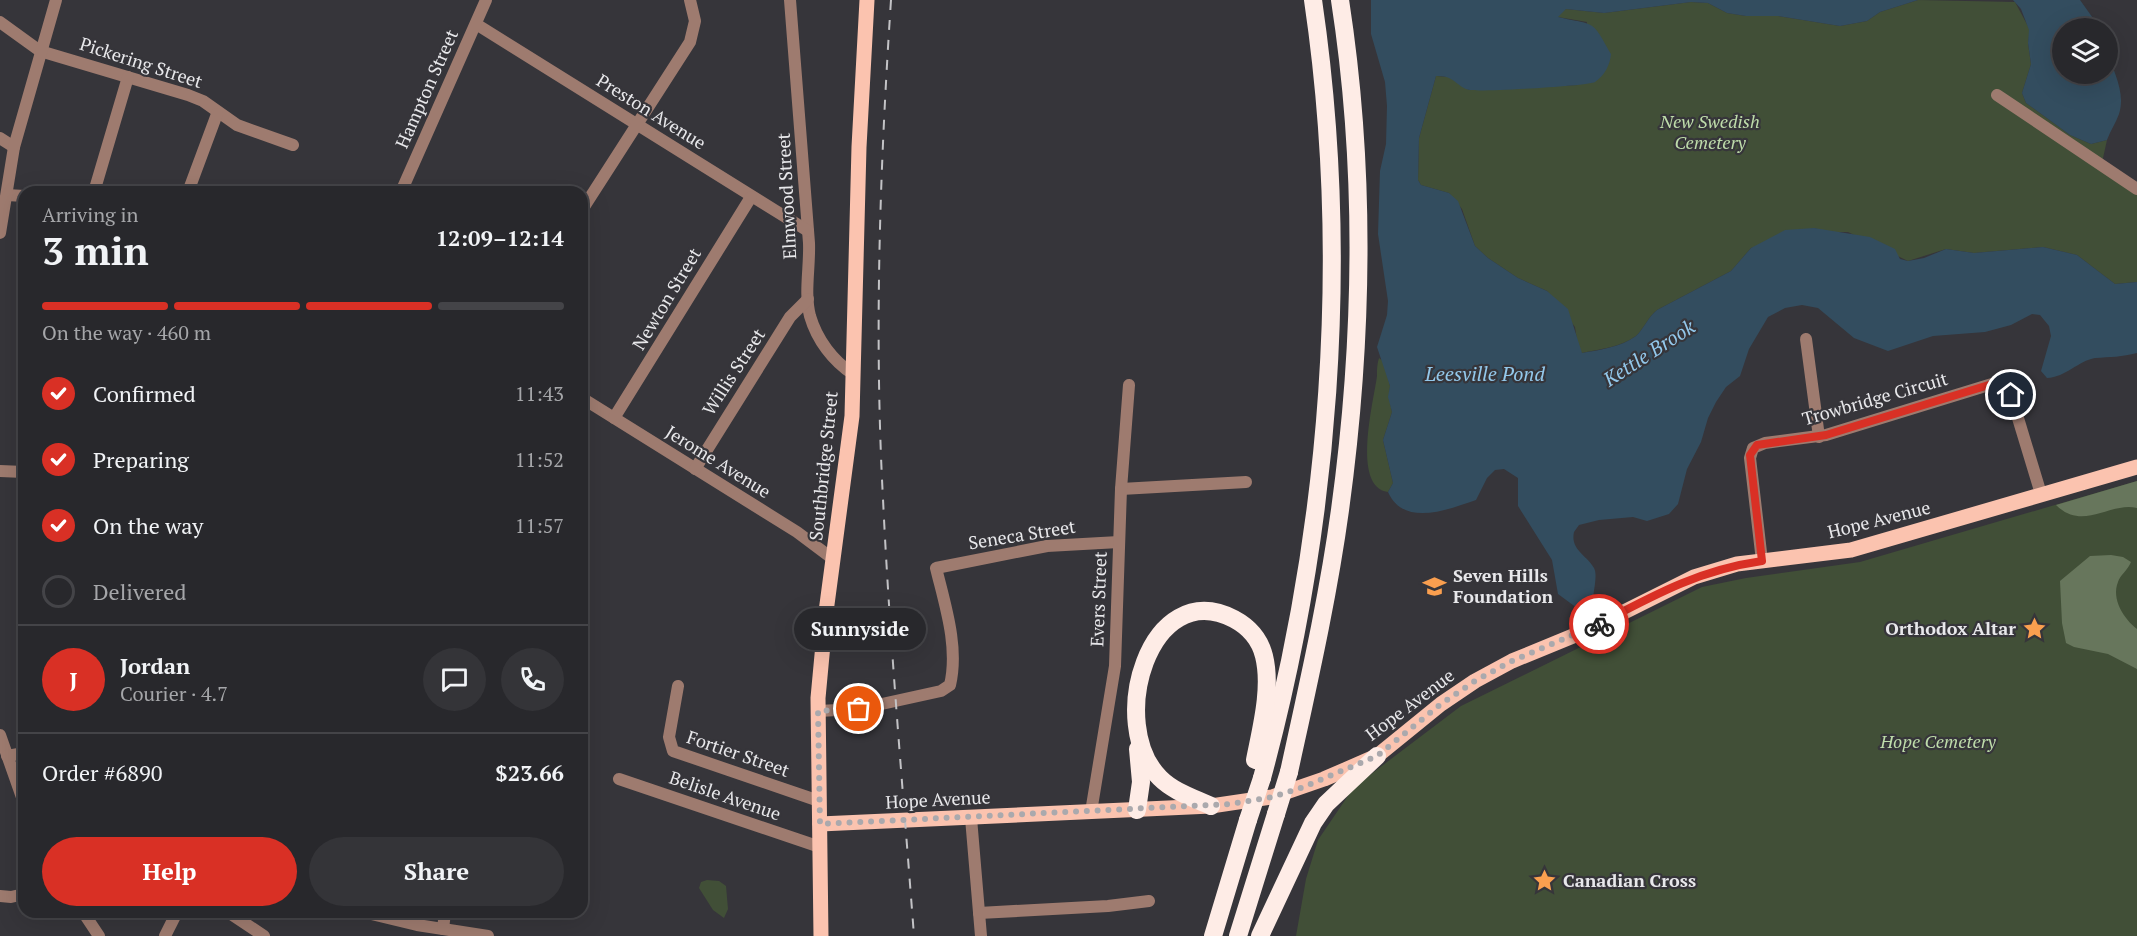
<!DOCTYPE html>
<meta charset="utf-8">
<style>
:root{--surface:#28282c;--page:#343438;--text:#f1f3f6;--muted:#a5a6a9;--line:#444448;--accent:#d93025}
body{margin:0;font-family:"PT Serif",serif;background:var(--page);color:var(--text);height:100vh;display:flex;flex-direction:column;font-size:22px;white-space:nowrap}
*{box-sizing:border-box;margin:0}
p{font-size:20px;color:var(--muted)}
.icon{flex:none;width:33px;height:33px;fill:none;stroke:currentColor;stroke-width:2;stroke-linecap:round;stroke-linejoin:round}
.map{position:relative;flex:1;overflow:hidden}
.panel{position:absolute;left:18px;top:186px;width:570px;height:732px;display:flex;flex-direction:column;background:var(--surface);border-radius:18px;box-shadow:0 6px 24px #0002,0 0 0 2px var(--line)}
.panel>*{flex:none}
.fabs{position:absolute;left:2052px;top:18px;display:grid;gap:12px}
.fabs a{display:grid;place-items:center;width:66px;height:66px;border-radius:50%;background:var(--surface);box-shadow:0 6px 24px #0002,0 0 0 2px var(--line);font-size:30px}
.pin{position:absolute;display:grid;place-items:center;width:51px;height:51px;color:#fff;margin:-26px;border:3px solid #fff;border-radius:50%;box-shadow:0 2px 6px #0007}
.courier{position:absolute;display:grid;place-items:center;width:60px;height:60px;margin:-30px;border:4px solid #d93025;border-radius:50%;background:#fff;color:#222;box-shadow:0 2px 8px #0007}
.bubble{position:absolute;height:42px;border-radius:21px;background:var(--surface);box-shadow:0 6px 24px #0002,0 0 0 2px var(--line);font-size:20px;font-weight:700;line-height:42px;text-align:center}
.summary em{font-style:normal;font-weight:700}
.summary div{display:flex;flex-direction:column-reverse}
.summary{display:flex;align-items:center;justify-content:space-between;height:102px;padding:0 24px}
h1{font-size:39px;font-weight:700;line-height:45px}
.bar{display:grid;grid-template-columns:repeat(4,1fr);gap:9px 6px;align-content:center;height:72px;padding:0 24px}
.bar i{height:8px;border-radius:4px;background:var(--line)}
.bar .selected{background:var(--accent)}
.bar p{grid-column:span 4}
.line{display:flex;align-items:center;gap:15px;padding:0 24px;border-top:2px solid var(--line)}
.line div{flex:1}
.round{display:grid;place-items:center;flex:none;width:63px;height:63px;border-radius:32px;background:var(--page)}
ol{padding:0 24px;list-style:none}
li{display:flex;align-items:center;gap:18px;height:66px}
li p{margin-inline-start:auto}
li .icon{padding:6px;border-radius:50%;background:var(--accent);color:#fff;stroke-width:4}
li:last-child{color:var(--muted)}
li i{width:33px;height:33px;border:3px solid var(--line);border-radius:50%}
.button{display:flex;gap:12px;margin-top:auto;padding:12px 24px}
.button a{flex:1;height:69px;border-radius:36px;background:var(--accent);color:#fff;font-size:24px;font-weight:700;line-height:69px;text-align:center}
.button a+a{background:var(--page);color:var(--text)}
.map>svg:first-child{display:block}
.green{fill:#414f37}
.forest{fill:#67765c}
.water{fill:#334d5f}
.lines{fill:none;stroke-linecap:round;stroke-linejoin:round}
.minor{stroke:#9e7b6f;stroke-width:12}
.major{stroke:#fbc3af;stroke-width:15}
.highway{stroke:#feece6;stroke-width:18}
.rail{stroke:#c3c3c6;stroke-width:2;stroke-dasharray:10 10;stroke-linecap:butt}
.highway-bridge{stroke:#feece6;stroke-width:18}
.done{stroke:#aaa9ad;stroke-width:6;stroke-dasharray:0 10.8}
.route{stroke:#d93025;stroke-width:8}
.labels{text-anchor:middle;stroke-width:4.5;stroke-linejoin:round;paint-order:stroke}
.street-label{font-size:18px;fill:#e8e8eb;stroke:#36353a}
.park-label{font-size:18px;font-style:italic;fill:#bedcaa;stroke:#36353a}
.poi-label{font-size:18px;font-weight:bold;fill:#e8e8eb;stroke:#36353a;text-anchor:start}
.water-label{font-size:20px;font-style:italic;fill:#93c8eb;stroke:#36353a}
</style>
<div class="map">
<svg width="2137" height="936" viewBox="0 0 2137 936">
<rect width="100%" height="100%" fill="#36353a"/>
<g class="green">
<path d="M1918,0L2015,2L2030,30L2028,43L2031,64L2022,93L2026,103L2070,135L2091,144L2107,140L2101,167L2137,192V282L2115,284L2077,255L2043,247L1974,253L1946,249L1908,261L1848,232H1827L1814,228L1751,248L1731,271L1657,310C1647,318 1644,329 1636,336C1621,347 1600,349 1582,353L1578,347L1575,327L1547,291L1518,278L1488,258L1475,246L1462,209L1449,193L1421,185L1418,180L1419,138L1436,76L1449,77L1469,90L1578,85L1587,22L1558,17L1557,15L1566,9L1604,13L1691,2L1708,3L1727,13L1746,16H1778L1840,26L1867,21L1880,12Z"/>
<path d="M1379,358L1384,362L1390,386L1389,397L1392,412L1383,440L1393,483L1388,492C1351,487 1374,400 1377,376C1377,369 1377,365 1379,358Z"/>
<path d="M2137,481V936H1296L1306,879L1318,840L1354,787L1461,706L1702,587L1746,578L1860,562Z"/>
<path d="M707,880L719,881L726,886L728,909L724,918L713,910L699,888L701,882Z"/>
</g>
<g class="forest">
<path d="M2137,481V508C2111,501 2083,532 2056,505Z"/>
<path d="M2111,555L2123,557L2131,562C2128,570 2120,575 2118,582C2111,599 2124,619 2137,629V669L2108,654L2074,647L2066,643L2062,623L2060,581L2090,556Z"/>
</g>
<g class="water">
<path d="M1371,0H1918L1880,12L1867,21L1840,26L1778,16H1746L1727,13L1708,3L1691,2L1604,13L1566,9L1558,17C1596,26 1591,18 1611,54C1610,65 1605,75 1595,82C1589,86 1481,92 1470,90C1456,87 1455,75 1436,76L1419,138L1418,180L1421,185L1449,193L1458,201L1475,246L1488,258L1518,278L1547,291L1568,309L1582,353C1599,350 1621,347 1636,336C1644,329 1647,318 1657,310L1731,271L1751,248L1785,230L1814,228L1870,237L1895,249L1900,259L1908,261L1924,258L1946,249L1974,253L2043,247L2077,255L2115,284L2137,282V353C2122,357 2110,357 2095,358C2078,361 2066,377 2047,378L2041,371L2051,336L2049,326L2040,315L2032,314L2011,325L1985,332L1933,336L1888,351L1854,338L1818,308L1802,305L1785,308L1768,317L1749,349L1740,376L1726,387L1716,402L1708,418L1701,442L1687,469L1678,504L1669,514L1647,521L1633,517L1599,520L1579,525L1574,532C1570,550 1587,555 1594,568C1598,575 1593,592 1593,601L1585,607L1577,608L1558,594L1552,560L1518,506V478L1504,469L1495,470L1487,478L1476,500C1449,509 1404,528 1388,492L1393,483L1383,440L1392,412L1388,397L1390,386L1377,347L1387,315L1388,301L1378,234L1380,171L1386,144L1387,106L1385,82L1371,34Z"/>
<path d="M2013,0H2080L2095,21L2096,28H2062V74H2108V52C2113,72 2126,92 2119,114C2116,123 2110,131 2107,140L2091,144L2070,135L2026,103L2022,93L2031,64L2028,43L2029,30L2021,9Z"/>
</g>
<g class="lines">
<g class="minor">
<path d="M790,0C797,81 803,162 809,243C810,267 804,293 810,316C817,340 833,361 853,374"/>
<path d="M0,22L40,51L188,95L203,101L237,125L293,145"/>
<path d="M476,24L808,231"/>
<path d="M1997,95L2137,189"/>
<path d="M0,138L14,147"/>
<path d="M94,192L128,77"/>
<path d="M188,192L217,114"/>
<path d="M401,192L486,0"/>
<path d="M7,195L24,196"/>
<path d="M582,210L690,42L695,21L690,0"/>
<path d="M0,233L14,147L56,0"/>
<path d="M1806,339L1819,437"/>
<path d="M582,398L797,532L833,559"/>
<path d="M614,418L751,197"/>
<path d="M695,469L790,317L808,299"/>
<path d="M0,471L24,472"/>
<path d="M1121,489L1246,482"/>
<path d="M1762,561L1750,458L1753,448L1765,443L1826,435L1992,384L2004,385L2011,395L2041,494"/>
<path d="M678,686L669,737L673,751L819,801"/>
<path d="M818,711L859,709L941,691L950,685C959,647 945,605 936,568L1047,546L1119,542"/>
<path d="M0,735L24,803"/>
<path d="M7,756L24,753"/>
<path d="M619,779L820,847"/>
<path d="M1091,812L1115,666L1121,489L1129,385"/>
<path d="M971,818L981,936"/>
<path d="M0,896L11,897L24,894"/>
<path d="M83,912L99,936"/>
<path d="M228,912L264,936"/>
<path d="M363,912L417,925L488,936"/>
<path d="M979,913L1108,906L1149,901"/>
<path d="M443,929L445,912"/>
<path d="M165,936L177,912"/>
</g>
<g class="major">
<path d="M820,824L1211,806L1272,797L1324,779L1377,756L1441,704L1475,681L1512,661L1590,629L1694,577L1737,564L1851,550L2137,467"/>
<path d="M821,936L818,698L826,612L852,416L859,147L867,0"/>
</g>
<g class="highway">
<path d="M1289,772C1308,685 1328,598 1340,510C1363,342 1366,168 1340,0"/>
<path d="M1262,778C1330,527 1351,258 1313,0"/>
<path d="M1211,806C1194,798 1174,792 1160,778C1106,725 1149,575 1234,619C1249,627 1260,640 1264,656C1272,688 1261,729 1255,760"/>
<path d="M1137,810L1141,782L1138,749"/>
<path d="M1213,936L1248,820"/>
<path d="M1238,936L1276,814"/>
<path d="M1260,936L1313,823L1326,804L1377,756"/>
</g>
<path class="rail" d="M891,0C880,166 874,333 883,499C890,645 903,790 914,936"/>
<g class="highway-bridge">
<path d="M1276,814L1289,772"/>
<path d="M1248,820L1262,778"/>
</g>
</g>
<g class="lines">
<path class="done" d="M859,709L818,711L820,824L1230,804L1272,797L1301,788L1377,756L1441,704L1475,681L1512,661L1599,624"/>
<path class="route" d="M1599,624C1654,595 1699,570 1762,561L1750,455L1757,445L1826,435L1992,384L2004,386L2011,395"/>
</g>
<defs>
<symbol id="school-bare" viewBox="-9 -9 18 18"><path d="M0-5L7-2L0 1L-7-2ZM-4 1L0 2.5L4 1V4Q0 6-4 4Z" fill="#fa9f4f" stroke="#36353a" stroke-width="2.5" paint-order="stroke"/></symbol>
<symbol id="sight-bare" viewBox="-9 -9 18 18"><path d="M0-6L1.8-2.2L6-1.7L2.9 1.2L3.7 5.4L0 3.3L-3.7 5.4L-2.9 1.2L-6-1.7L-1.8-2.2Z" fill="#fa9f4f" stroke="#36353a" stroke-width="2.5" paint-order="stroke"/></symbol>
</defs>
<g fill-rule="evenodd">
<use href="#school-bare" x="1418" y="570" width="33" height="33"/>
<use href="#sight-bare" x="2018" y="612" width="33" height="33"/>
<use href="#sight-bare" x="1528" y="864" width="33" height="33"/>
</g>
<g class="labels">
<g class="street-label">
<text transform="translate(141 63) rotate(18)" y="6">Pickering Street</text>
<text transform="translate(427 89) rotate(-66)" y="6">Hampton Street</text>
<text transform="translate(651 112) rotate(32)" y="6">Preston Avenue</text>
<text transform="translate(787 196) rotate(-93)" y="6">Elmwood Street</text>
<text transform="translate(667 299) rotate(-59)" y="6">Newton Street</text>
<text transform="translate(734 372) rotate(-57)" y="6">Willis Street</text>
<text transform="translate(1875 399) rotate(-16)" y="6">Trowbridge Circuit</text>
<text transform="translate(718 462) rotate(32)" y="6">Jerome Avenue</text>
<text transform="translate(824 466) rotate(-84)" y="6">Southbridge Street</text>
<text transform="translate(1879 520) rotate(-14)" y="6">Hope Avenue</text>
<text transform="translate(1022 535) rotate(-9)" y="6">Seneca Street</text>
<text transform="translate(1099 599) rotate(-88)" y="6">Evers Street</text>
<text transform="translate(1410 705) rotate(-37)" y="6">Hope Avenue</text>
<text transform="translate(738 754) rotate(19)" y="6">Fortier Street</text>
<text transform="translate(725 796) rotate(19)" y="6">Belisle Avenue</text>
<text transform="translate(938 800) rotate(-3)" y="6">Hope Avenue</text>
</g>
<g class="park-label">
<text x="1710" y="128">New Swedish<tspan x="1710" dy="21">Cemetery</tspan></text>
<text x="1938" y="748">Hope Cemetery</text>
</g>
<g class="poi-label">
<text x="1453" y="582">Seven Hills<tspan x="1453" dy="21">Foundation</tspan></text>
<text x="2016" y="635" text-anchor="end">Orthodox Altar</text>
<text x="1563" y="887">Canadian Cross</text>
</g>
<g class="water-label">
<text transform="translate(1649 353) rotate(-33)" y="7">Kettle Brook</text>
<text x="1485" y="381">Leesville Pond</text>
</g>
</g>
</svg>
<div class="fabs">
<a><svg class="icon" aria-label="layers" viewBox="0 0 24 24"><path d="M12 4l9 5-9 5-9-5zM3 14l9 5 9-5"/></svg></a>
</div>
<div class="pin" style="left:859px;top:709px;background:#ea580c"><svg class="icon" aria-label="bag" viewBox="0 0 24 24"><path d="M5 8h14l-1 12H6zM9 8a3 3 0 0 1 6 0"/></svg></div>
<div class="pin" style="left:2011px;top:395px;background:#1f2937"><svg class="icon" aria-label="home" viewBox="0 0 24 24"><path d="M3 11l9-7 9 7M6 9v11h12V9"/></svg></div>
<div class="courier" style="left:1599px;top:624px"><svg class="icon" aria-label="bike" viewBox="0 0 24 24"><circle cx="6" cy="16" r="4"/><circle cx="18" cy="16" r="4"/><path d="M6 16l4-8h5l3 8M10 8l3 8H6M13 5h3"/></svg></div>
<div class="bubble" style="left:794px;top:608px;width:132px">Sunnyside</div>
<section class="panel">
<div class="summary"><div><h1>3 min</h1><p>Arriving in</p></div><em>12:09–12:14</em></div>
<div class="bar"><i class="selected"></i><i class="selected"></i><i class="selected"></i><i></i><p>On the way · 460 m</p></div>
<ol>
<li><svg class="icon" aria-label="check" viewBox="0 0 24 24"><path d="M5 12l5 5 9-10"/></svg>Confirmed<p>11:43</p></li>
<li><svg class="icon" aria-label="check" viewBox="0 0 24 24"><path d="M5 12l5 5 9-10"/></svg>Preparing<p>11:52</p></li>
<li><svg class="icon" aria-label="check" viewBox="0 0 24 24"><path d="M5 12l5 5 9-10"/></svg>On the way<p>11:57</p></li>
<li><i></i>Delivered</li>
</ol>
<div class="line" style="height:108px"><b class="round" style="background:var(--accent);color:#fff">J</b><div><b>Jordan</b><p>Courier · 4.7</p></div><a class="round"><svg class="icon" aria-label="chat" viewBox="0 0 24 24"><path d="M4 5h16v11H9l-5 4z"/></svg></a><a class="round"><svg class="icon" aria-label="phone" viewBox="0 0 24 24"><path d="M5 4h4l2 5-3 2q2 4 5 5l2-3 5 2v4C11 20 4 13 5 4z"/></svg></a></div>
<div class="line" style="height:78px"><div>Order #6890</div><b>$23.66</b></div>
<div class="button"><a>Help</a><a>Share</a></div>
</section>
</div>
